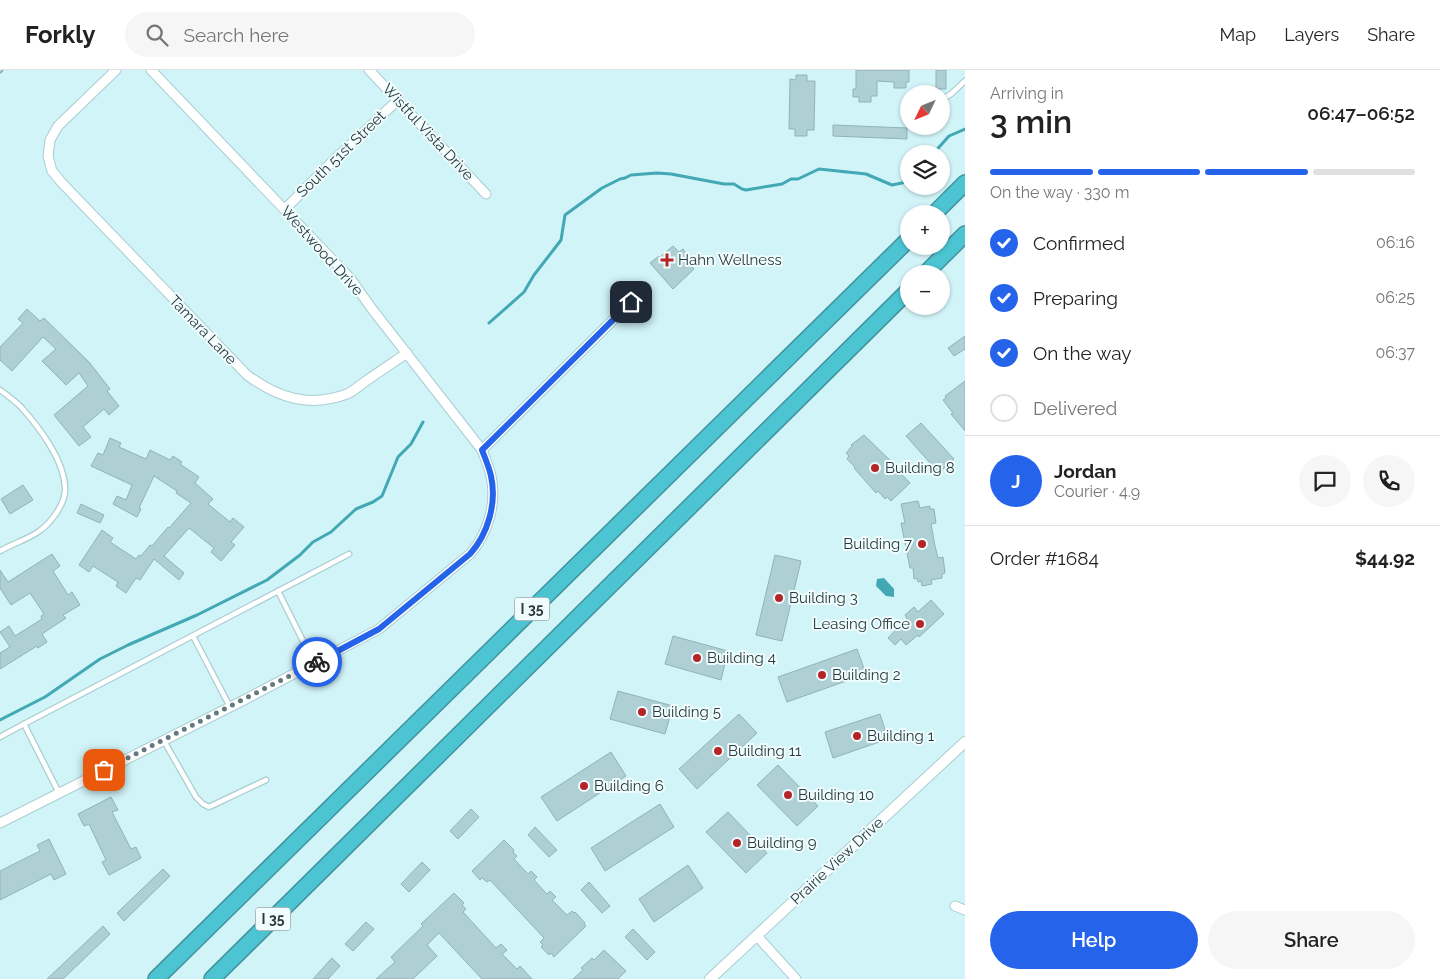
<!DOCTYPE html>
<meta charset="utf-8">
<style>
:root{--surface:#fff;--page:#f6f6f6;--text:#222;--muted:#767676;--line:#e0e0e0;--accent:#2563eb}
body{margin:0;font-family:Raleway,sans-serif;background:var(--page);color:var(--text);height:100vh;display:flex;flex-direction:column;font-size:19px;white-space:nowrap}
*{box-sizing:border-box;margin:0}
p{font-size:16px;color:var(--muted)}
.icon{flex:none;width:28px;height:28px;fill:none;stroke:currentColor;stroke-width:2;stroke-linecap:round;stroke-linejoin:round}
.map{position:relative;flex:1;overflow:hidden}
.panel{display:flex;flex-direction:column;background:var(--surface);width:475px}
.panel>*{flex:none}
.needle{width:32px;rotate:227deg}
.buttons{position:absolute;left:900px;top:15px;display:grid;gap:10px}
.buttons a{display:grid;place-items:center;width:50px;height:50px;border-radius:50%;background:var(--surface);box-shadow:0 1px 4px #0004;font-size:25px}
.pin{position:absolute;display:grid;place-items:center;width:42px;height:42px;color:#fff;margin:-21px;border-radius:10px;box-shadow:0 2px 8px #0006}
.courier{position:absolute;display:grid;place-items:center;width:50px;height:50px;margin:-25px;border:4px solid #2563eb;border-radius:50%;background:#fff;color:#222;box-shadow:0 1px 6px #0007}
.summary em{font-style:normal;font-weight:600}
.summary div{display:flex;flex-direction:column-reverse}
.summary{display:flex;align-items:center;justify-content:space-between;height:85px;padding:0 25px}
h1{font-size:32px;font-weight:600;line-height:38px}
.bar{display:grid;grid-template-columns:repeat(4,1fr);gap:8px 5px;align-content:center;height:60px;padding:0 25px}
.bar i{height:6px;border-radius:4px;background:var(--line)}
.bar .on{background:var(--accent)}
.bar p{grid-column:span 4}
.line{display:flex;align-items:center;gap:12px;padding:0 25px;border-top:1px solid var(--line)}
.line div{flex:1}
.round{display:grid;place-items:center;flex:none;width:52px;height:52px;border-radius:26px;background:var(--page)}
ol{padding:0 25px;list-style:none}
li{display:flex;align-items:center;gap:15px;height:55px}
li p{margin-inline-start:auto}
li .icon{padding:5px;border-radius:50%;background:var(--accent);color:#fff;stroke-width:4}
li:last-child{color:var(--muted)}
li i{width:28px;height:28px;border:2px solid var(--line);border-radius:50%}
.action{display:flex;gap:10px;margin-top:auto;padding:10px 25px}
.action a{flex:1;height:58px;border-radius:30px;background:var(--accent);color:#fff;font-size:20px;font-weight:600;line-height:58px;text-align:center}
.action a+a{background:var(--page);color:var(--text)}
header{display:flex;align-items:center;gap:30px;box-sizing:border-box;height:70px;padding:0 25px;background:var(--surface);border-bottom:1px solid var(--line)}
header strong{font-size:24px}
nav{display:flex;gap:28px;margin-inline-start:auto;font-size:18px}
.search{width:350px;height:45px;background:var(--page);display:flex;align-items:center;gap:12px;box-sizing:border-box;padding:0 18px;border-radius:28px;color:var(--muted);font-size:19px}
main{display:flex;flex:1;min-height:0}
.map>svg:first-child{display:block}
.water{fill:#41a8b4}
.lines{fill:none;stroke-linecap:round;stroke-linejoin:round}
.stream{stroke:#41a8b4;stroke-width:3}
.building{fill:#aed0d5;stroke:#91b3b7}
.service-casing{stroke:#aacdd1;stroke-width:7}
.minor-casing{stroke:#aacdd1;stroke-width:11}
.tertiary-casing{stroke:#aacdd1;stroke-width:12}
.motorway-casing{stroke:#40939d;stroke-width:18}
.path{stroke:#92adb1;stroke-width:2;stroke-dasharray:4 4;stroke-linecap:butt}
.service{stroke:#fff;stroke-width:4.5}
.minor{stroke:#fff;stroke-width:9}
.tertiary{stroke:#fff;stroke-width:10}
.motorway{stroke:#4cc4d2;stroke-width:15}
.done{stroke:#657a7e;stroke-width:5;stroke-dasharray:0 9}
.route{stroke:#2563eb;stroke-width:6}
.poi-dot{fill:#b52527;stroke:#effdff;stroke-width:2}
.labels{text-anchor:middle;stroke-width:4;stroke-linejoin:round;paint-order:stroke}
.shield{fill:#effdff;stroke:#667476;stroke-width:1}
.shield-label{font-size:14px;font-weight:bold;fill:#2b393b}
.street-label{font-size:15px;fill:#2b393b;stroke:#effdff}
.poi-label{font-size:15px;fill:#2b393b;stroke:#effdff;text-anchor:start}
</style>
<header>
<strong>Forkly</strong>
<div class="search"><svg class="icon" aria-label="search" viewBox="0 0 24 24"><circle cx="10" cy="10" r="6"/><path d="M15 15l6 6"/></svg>Search here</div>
<nav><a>Map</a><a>Layers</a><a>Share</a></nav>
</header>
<main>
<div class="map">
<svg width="965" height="909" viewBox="0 0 965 909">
<rect width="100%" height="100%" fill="#d1f4f9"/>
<path class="water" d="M884,508L894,519V527L886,526L876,516L877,509Z"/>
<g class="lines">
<g class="stream">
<path d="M933,84L949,66L965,59"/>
<path d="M489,253L524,222L534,205L558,174L561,170L565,145L602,118L620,109L625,108L631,105L657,103L671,104L724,114H734L742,119L746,120L782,114L791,109H798L819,99L866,104L892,115L902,113L909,110"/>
<path d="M0,650L45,627L100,589L128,575L197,545L267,510L300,485L313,472L331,462L356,439L373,432L382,426L398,387L411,374L423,352"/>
</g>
</g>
<g class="building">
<path d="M856,0H909V12H906V18H894V12L877,11V26H871V32H859V27H853V19H856Z"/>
<rect x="936" y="0" width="10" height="19"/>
<path d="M796,5H807V11H815L814,60H807V66H795V59H789L790,9L796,10Z"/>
<path d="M833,55L907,58V69L833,66Z"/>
<path d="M673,176L679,182L683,179L691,190L688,193L694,199L673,219L650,193L659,186L660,187Z"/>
<path d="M27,239L40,251L44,248L89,292L110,319L107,321L119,336L109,345L104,339L83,357L91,367L79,376L54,345L88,316L79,303L66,315L42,291L56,279L43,267L12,301L0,290V277L23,253L18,249Z"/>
<path d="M965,266V279L954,286L948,278Z"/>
<path d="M965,311V361L951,344L953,343L943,330L946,328L945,326Z"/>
<path d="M921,353L954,389L939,403L906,366Z"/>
<path d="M864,365L896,396L895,397L910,413L891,431L887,427L885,429L878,421L876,423L854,398L855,397L847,389L849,386L846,383L852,376L851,375Z"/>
<path d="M110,368L121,373L119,377L146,389L150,380L170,390L173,386L182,392L180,394L199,407L195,413L213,429L208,434L230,452L233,448L244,457L231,472L235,475L221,491L211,482L214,478L189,458L164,486L184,503L179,510L154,489L140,510L136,508L126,523L116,516L118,512L93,496L89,502L79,495L102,460L113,468L110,472L136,489L139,485L141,486L150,475L152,476L168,457L169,458L191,433L176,423L177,421L154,406L139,438L141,439L137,447L113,434L117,426L126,430L132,415L91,396L98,383L103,385Z"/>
<path d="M23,415L33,430L10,444L1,429Z"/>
<path d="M918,431L920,438L930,436V439H934L936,453L931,454L935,476L938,488L943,487L945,503L942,504V508L931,510L932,514L922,516L921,511L918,512L917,508L914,509L913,498H910L901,453H905L901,434Z"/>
<path d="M81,434L104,445L100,453L77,443Z"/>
<path d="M52,484L60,496L53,501L68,525L72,522L80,535L63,545L66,548L42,564L47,572L38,578L37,576L0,599V583L10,577L0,562L9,556L15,566L42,549L41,546L44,544L30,523L11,535L0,518V500L8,512Z"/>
<path d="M775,485L801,491L782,571L756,565Z"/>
<path d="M931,530L944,544L919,567L918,565L906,575L901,569L895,575L888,568L907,548L905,545L914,537L918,542Z"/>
<path d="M673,566L728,581L721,610L665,594Z"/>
<path d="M857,579L866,604L787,632L778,607Z"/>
<path d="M618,621L673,636L665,664L610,649Z"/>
<path d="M739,644L757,663L697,719L679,699Z"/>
<path d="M880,644L888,669L833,688L825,662Z"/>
<path d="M611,682L626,706L557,751L541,727Z"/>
<path d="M778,695L818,736L797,756L757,715Z"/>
<path d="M111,727L118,740L112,742L131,779L136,777L141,788L109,805L102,792L106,790L89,754L84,756L78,744Z"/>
<path d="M660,734L674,757L605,801L591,778Z"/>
<path d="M471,739L479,747L458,769L450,761Z"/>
<path d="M728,742L767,783L746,803L706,762Z"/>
<path d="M535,757L557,780L549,787L528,765Z"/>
<path d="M49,769L66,804L54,810L51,804L0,830V801L40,781L37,775Z"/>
<path d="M504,770L514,780L513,782L517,786L514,789L528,804L531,801L537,807L534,810L547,824L550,821L556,827L552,830L567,845L572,841L574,843L575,842L585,853L584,854L586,856L554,887L551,883L549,885L541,877L543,875L540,872L544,868L490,810L487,812L482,808L480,810L472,801Z"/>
<path d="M422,792L430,800L409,822L401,814Z"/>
<path d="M688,795L703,818L654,852L639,829Z"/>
<path d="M163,799L170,806L124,851L117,843Z"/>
<path d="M589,812L610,836L602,843L581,820Z"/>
<path d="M454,823L464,833L462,835L466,839L463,842L496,878L501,874L507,880L502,884L517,899L520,896L532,909H482L439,863L427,875L437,886L413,909H376L395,892L391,887L423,856L421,854Z"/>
<path d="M366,852L374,859L353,881L345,874Z"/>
<path d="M103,856L110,864L63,909H47Z"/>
<path d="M633,859L655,882L647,890L625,867Z"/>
<path d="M604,880L626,901L618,909H573L583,900L581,898L592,888L594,890Z"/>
<path d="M332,888L340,896L328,909H313Z"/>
</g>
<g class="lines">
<defs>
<g id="service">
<path d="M941,30L951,24L965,11"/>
<path d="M0,320C7,325 15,331 21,337C39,357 66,392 65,421C64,436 50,454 38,462C26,470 12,474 0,481"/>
<path d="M278,521L314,593"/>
<path d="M193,566L230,637"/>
<path d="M24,654L349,484"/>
<path d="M0,667L24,654L59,723"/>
<path d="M164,671L196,727L203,734L209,737L266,710"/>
</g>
<g id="minor">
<path d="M116,0L58,56L50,70L48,86L52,101L62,113L247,305C278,328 309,338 347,324C354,321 360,315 366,311C380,301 394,292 407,283"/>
<path d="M369,0L486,124"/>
<path d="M285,139L336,88L398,30"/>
<path d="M482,380L631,232"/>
<path d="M0,753L244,630L379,559L470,484C488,464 497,433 491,406C489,397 485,388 482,380L372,239L350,208L151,0"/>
<path d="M955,836L965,840"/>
<path d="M757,866L796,909"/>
</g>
<path id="tertiary" d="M710,909L965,672"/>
<g id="motorway">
<path d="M934,144L965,113"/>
<path d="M925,204L965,164"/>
<path d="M156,909L909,169"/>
<path d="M212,909L909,220"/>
</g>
</defs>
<use href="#service" class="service-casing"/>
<use href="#minor" class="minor-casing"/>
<use href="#tertiary" class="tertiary-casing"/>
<use href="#motorway" class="motorway-casing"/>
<path class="path" d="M0,3L3,0"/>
<use href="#service" class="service"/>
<use href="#minor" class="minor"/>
<use href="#tertiary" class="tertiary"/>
<use href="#motorway" class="motorway"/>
</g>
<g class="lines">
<path class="done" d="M104,700L317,592"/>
<path class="route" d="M317,592L379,559L470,484C488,464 497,433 491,406C489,397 485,388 482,380L631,232"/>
</g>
<g class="poi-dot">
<path d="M664.5 182.5h5v5h5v5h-5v5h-5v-5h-5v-5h5z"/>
<circle cx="875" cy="398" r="5"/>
<circle cx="922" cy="474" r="5"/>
<circle cx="779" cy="528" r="5"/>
<circle cx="920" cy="554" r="5"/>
<circle cx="697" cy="588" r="5"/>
<circle cx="822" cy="605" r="5"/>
<circle cx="642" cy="642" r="5"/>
<circle cx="857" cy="666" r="5"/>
<circle cx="718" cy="681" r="5"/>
<circle cx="584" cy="716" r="5"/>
<circle cx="788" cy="725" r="5"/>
<circle cx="737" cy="773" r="5"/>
</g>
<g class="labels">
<g class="shield">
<rect x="514.5" y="527.5" width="35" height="23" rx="4"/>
<rect x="255.5" y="837.5" width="35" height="23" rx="4"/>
</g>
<g class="shield-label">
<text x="532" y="544">I 35</text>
<text x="273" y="854">I 35</text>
</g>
<g class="street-label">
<text transform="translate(428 62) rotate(47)" y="5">Wistful Vista Drive</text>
<text transform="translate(341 84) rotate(-44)" y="5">South 51st Street</text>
<text transform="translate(322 181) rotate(48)" y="5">Westwood Drive</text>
<text transform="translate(203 260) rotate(46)" y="5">Tamara Lane</text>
<text transform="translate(837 791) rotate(-43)" y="5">Prairie View Drive</text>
</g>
<g class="poi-label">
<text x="678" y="195">Hahn Wellness</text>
<text x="885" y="403">Building 8</text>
<text x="912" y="479" text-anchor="end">Building 7</text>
<text x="789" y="533">Building 3</text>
<text x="910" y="559" text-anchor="end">Leasing Office</text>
<text x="707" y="593">Building 4</text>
<text x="832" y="610">Building 2</text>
<text x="652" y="647">Building 5</text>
<text x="867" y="671">Building 1</text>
<text x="728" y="686">Building 11</text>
<text x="594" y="721">Building 6</text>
<text x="798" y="730">Building 10</text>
<text x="747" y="778">Building 9</text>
</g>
</g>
</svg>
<div class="buttons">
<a><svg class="needle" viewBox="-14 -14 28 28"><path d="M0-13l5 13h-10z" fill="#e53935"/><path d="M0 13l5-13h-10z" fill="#767676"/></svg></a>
<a><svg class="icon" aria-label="layers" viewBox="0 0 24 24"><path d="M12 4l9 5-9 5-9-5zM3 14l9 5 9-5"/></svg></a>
<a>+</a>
<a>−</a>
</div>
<div class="pin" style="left:104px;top:700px;background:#ea580c"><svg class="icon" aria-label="bag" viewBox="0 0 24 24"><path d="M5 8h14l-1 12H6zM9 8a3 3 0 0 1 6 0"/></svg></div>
<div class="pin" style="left:631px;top:232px;background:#1f2937"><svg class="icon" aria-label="home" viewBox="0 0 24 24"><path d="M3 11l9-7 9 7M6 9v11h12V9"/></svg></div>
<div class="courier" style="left:317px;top:592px"><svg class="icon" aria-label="bike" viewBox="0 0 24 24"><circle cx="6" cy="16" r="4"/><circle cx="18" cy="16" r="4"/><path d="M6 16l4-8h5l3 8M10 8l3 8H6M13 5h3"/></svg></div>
</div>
<section class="panel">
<div class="summary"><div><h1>3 min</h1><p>Arriving in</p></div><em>06:47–06:52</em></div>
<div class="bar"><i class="on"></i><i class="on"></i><i class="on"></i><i></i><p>On the way · 330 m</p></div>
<ol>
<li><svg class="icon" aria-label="check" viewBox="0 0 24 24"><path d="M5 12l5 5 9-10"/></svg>Confirmed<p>06:16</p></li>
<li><svg class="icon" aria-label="check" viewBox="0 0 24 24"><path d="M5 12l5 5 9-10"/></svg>Preparing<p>06:25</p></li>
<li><svg class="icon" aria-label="check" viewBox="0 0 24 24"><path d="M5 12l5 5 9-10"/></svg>On the way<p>06:37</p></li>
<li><i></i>Delivered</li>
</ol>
<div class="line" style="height:90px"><b class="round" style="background:var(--accent);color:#fff">J</b><div><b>Jordan</b><p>Courier · 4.9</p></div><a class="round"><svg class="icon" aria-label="chat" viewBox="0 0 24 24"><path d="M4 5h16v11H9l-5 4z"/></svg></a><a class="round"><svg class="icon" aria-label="phone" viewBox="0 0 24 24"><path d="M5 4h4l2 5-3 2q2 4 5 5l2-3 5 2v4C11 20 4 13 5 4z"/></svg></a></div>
<div class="line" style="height:65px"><div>Order #1684</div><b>$44.92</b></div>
<div class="action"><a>Help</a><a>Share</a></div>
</section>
</main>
